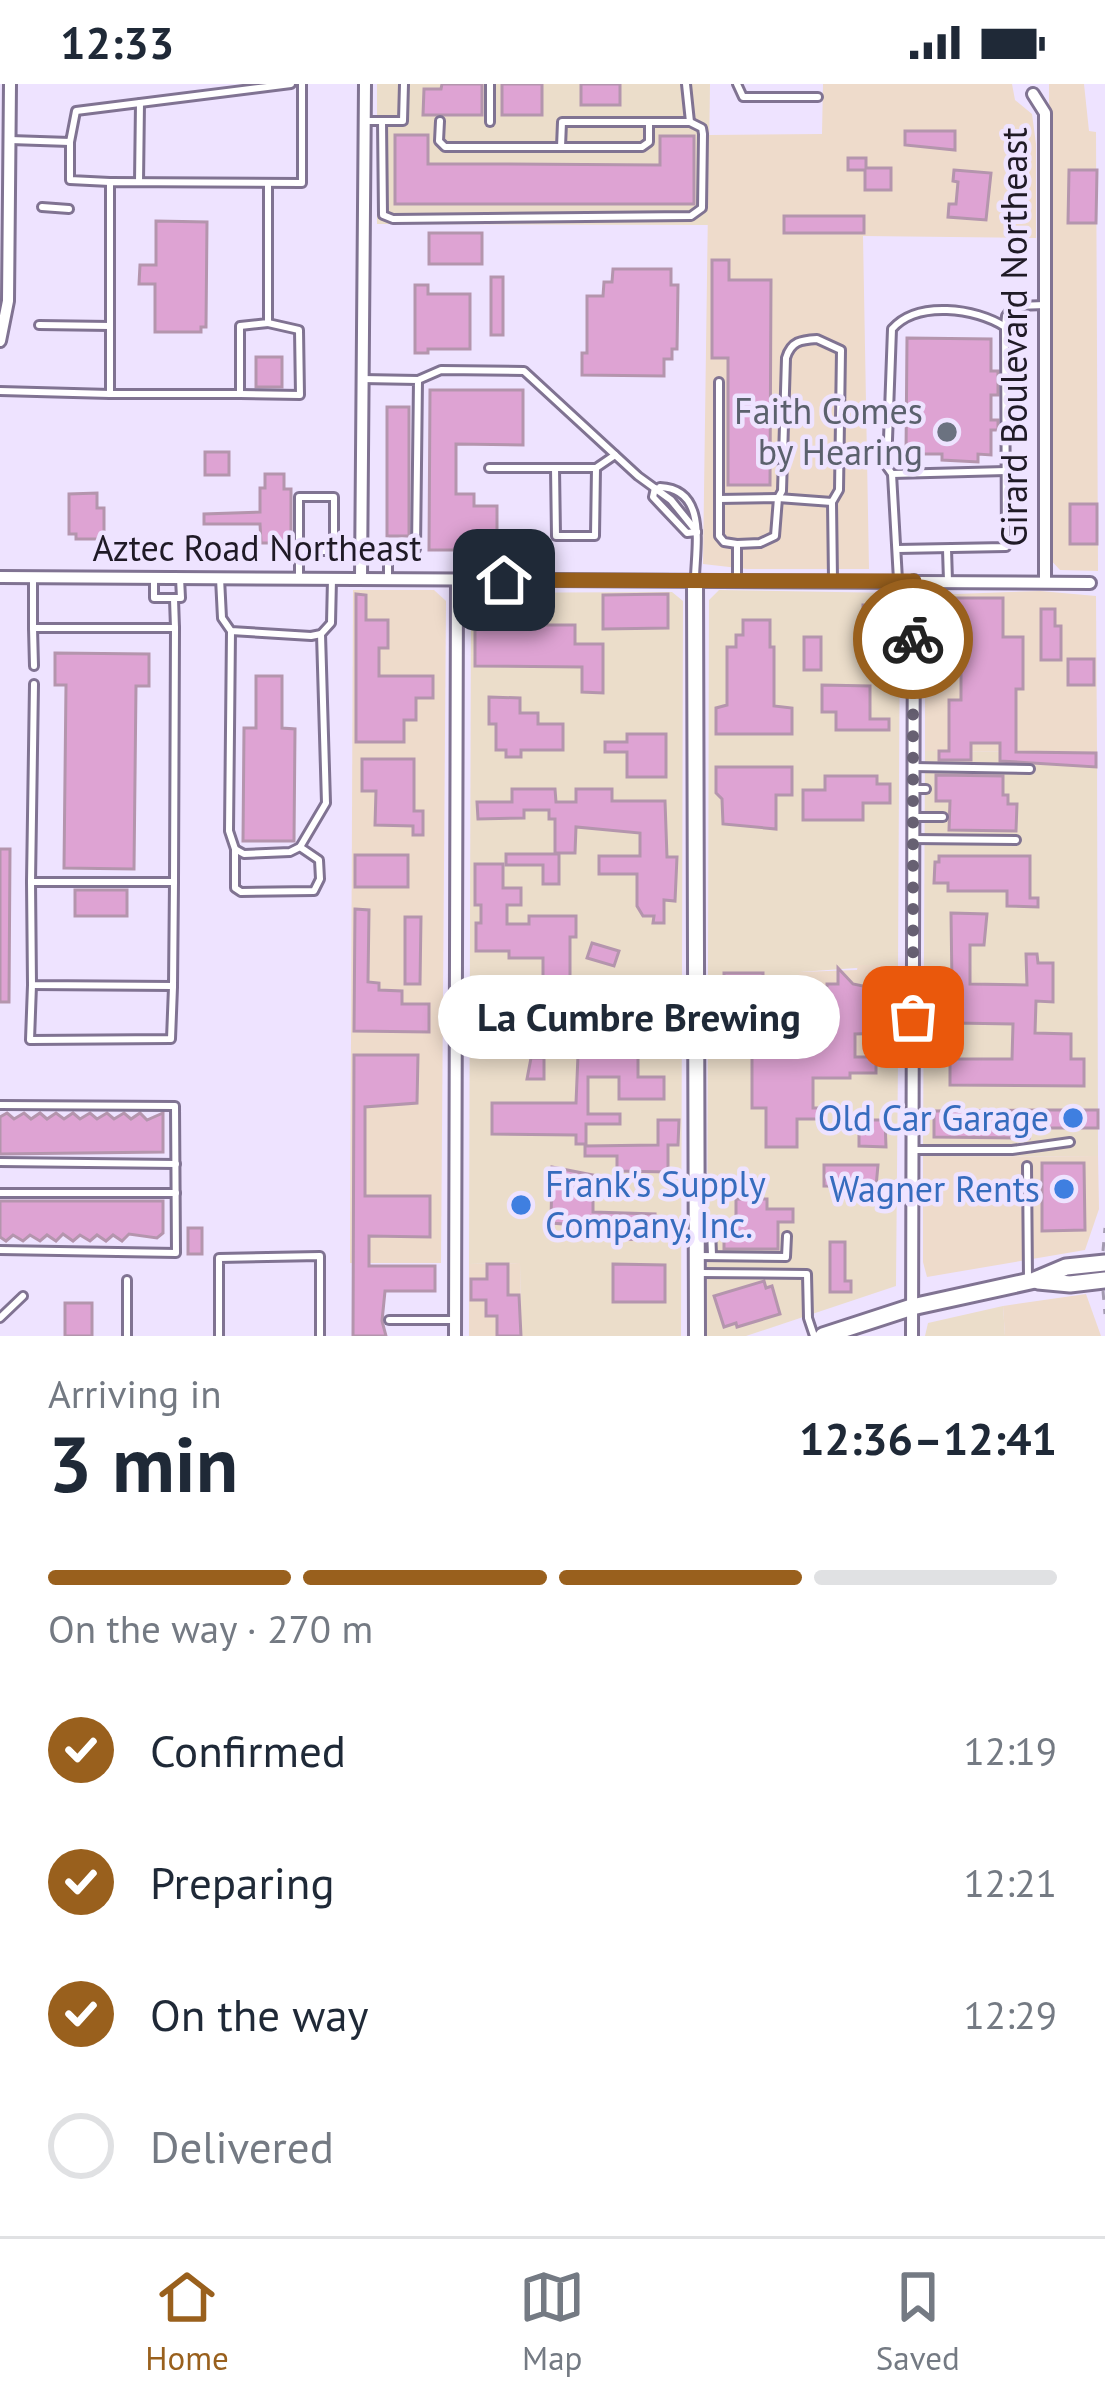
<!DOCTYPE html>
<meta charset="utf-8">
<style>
:root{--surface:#fff;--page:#f2f2f3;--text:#1f2937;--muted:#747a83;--line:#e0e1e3;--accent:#99601d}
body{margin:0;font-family:"PT Sans",sans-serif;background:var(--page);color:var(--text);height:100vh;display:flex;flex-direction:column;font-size:45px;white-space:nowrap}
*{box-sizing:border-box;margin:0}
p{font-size:39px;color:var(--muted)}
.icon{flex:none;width:66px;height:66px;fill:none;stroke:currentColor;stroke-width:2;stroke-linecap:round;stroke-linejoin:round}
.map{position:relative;height:1252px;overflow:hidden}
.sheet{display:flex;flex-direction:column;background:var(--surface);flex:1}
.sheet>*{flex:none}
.pin{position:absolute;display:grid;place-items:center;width:102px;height:102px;color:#fff;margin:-51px;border-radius:24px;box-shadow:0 6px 18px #0006}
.courier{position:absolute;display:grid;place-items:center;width:120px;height:120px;margin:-60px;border:9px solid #99601d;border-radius:50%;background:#fff;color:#222;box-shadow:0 3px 15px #0007}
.bubble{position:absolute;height:84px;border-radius:42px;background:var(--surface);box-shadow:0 6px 18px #0003;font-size:39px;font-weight:700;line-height:84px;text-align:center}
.overview em{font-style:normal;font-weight:700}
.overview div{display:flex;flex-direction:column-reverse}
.overview{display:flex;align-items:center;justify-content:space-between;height:204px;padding:0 48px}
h1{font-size:78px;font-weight:700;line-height:90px}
.bar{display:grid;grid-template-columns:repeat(4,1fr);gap:18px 12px;align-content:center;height:144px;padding:0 48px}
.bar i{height:15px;border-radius:9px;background:var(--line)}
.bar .current{background:var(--accent)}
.bar p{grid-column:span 4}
ol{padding:0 48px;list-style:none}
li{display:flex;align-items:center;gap:36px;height:132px}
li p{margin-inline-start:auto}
li .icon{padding:12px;border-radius:50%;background:var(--accent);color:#fff;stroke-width:4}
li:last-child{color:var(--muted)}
li i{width:66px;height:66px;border:6px solid var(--line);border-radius:50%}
.status{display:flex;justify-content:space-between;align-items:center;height:84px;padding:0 60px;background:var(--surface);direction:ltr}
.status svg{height:33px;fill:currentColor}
.menu{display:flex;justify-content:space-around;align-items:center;height:168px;border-top:3px solid var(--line);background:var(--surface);font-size:33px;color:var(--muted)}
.menu a{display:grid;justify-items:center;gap:6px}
.menu .current{color:var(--accent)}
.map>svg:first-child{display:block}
.commercial{fill:#ebddca}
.industrial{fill:#eedbcb}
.building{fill:#dea3d3;stroke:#b495ad;stroke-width:3}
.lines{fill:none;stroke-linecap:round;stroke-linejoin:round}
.service-casing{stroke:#807392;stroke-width:12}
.minor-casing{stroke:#807392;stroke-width:16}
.tertiary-casing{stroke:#807392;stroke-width:20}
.secondary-casing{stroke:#807392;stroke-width:21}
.path{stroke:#a39ab0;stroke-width:3;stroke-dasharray:9 9;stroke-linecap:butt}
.service{stroke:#fff;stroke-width:6}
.minor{stroke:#fff;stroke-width:10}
.tertiary{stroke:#fff;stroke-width:14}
.secondary{stroke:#fff;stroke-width:15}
.done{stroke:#676072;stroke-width:12;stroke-dasharray:0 21.6}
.route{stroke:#99601d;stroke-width:15}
.worship-dot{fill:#6b7280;stroke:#eee3ff;stroke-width:4.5}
.shop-dot{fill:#3f7fe0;stroke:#eee3ff;stroke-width:4.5}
.labels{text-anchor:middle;stroke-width:9;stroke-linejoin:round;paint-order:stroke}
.street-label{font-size:36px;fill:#1f1a26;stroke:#eee3ff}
.worship-label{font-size:36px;fill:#5b616d;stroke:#eee3ff;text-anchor:end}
.shop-label{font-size:36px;fill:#366cbe;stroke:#eee3ff;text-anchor:end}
</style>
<div class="status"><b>12:33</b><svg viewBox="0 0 49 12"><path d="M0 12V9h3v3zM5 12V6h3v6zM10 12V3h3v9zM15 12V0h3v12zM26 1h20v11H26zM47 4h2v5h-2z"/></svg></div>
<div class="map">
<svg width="1105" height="1252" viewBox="0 0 1105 1252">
<rect width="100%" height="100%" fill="#eee3ff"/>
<g class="commercial">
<path d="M377,0H710L708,141L377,140Z"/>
<path d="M719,506L895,509L900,517L898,881L800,888V972L898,973L896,1202L746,1252H707L709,516Z"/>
<path d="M478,509L672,508L683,517L681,1252H521L520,1179L469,1180L471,515Z"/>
<path d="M925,667L1097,668L1098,1072L923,1073Z"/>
<path d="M1003,1222L1005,1252H925L928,1239Z"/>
</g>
<g class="industrial">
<path d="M823,0H1012L1015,16L1032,30L1036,60V154L863,152L869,485H747L703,480L709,51L822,50Z"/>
<path d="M1049,0H1084L1089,47L1096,48L1098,487L1060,486L1048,473Z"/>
<path d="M353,506H434L446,517L441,1179H350Z"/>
<path d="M1040,507L1096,512L1097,668L925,667V522L929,511Z"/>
<path d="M858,881H898V973L800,972L799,888L857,886Z"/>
<path d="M1098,1072L1099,1125L1085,1166L927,1193L923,1178V1073Z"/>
<path d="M520,1179L521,1252H469V1180Z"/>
<path d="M1086,1210L1101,1252H1005L1003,1222Z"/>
</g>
<g class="building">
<path d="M442,0H482V31H423L424,5H441Z"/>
<rect x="502" y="0" width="40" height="31"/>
<rect x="581" y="0" width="39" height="21"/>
<path d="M905,47H955V66L905,61Z"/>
<path d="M395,51H428V80H502L660,81V52H694V120H395Z"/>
<path d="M848,74H866V84H891V106H865V86H848Z"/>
<path d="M954,86L991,89L986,136L948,133L949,120H956L958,98L953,97Z"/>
<path d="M1069,86H1097L1096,139H1068Z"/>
<rect x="784" y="132" width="80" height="17"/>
<path d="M156,137L207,138L206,243H201V248H155V200H139L140,181H156Z"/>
<rect x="429" y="149" width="53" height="31"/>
<path d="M712,176H729V196H771L770,401H728V274H712Z"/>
<path d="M613,185H671V201H678L677,265H672V275H664V292L582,291V269H587V212H603L604,198H612Z"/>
<rect x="491" y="193" width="12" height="58"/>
<path d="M415,201H428V210H470V265H428V269H415Z"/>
<path d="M907,254L991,255V287H998V311H991V336H998V346H991V371L978,370V378L942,376V370H906Z"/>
<rect x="256" y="273" width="26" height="30"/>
<path d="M430,306H523V361L456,360V410H474V422H497V466H429Z"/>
<rect x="387" y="323" width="22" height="129"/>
<rect x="205" y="368" width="24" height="23"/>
<path d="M265,390H284V405H291V459H261L260,440H204V430L260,428V404H265Z"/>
<path d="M97,409V424H104V455H76V450H69V410Z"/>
<rect x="1070" y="420" width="27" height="40"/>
<path d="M356,510L366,511V536H388V564H379V592H433V614H416V636H404V658H356Z"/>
<path d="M668,510V544L603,545V511Z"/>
<path d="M951,514H1003V553H1023V605H1016V668L1096,669V683L1000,677V659H971V676H939V667H949V616H961V553H951Z"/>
<rect x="863" y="521" width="13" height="58"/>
<path d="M1041,525H1055V542H1061V576H1041Z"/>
<path d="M743,536H770V563H774V622L792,624V650H716V624L727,621V563H736V551H743Z"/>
<path d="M475,541H575V560H603V609L582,608V583L475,582Z"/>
<rect x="804" y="553" width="17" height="33"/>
<path d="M55,569L149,570V602H136L134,785L64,784L66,601H55Z"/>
<rect x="1068" y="575" width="26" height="26"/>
<path d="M256,592H282V644L295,645L294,757H243L244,644H256Z"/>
<path d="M822,601L870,602V635H889V646H836V628H822Z"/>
<path d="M489,613L520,614V629H538V640H563V666H521V673H506V666H496V640H489Z"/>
<path d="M627,650H666V693H627V668H605V658H627Z"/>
<path d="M362,675H414V727H423V751H413V742L375,741L376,707H362Z"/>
<path d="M716,683H792V711H776V745L723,740L722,715L716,709Z"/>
<path d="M936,691L1003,692V711H1008V720H1017L1016,747L949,746L950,717H936Z"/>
<path d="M825,692H877V700H890V719H863V736H803V706H825Z"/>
<path d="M512,705H555L556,718H576V705H612V717H665L667,773H677L675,817L664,816V839H653L654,832H643L637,822V790H599V772H640V749L576,743L575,769H555V735H549V726H524V734L478,735L477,718H512Z"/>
<path d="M0,765H10L9,918H0Z"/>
<path d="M506,770H559V800H543V781H506Z"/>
<rect x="355" y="771" width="53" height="32"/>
<path d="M939,772H1030V814H1038V823L1007,822V807H948V799H934L935,778H939Z"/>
<path d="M475,780H503V804H521V821H507V840H529V832H576V853H570V899H543V874H509V867H476V839H481V821H475Z"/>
<rect x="75" y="806" width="52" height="26"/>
<path d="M355,825L369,826L368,898L379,899V906L402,907V920H429V948L354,947Z"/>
<path d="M951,829L987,830L984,861H970V900L1027,901L1026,870H1037L1038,879H1053V918L1036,917L1035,949L1071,950V975H1084V1002L950,1001V975H1012L1013,940L955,939L954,950H936V922H948V900H952Z"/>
<path d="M405,833H421L420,900H405Z"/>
<path d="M592,859L619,867L614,882L587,874Z"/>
<path d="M838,884L853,900L877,905V922H889V949L855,950V973H876V989H850V994H813V1024H823V1035H797V1063H766V1024H752V973H802V953H790V947H730V921H724V889H763V921H802V916H827V900H838Z"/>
<path d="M475,930H530V941H536V951H475Z"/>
<path d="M578,931H638V993H664V1015H619V993H588V1030H620V1040H586V1060H576V1051L492,1050V1019H576L578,971H568L565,965L566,934L578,935Z"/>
<path d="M354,971H418L417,1019L365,1023V1112H430V1153L369,1152V1182H435V1207H385L382,1237L386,1252H353Z"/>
<path d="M531,974H544V995H527Z"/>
<path d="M1041,1026H1098V1044H1029V1054L934,1053V1027Z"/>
<path d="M7,1029L14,1035L24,1029L31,1035L40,1029L47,1035L56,1029L64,1035L73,1029L80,1035L90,1029L97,1035L107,1029L114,1035L124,1029L131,1035L140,1029L147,1036L163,1029V1068L0,1070V1033Z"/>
<path d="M658,1036H679L678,1061H668V1088L617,1087V1072H585V1062L658,1061Z"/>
<path d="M859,1036H885L886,1063L859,1062Z"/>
<path d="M1042,1079H1084L1085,1146L1042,1147Z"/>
<path d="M824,1081H878L876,1103L824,1102Z"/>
<path d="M552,1083L593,1091V1128L655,1130L654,1156L577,1154V1141L551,1139Z"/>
<path d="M736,1115H767V1125H793V1138H778V1165H724V1143H736Z"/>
<path d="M0,1117H163V1149L157,1154L129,1150L122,1157L113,1151L106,1157L97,1151L90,1157L80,1151L73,1157L63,1150L56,1157L47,1151L40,1157L30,1151L23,1157L13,1151L6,1157L0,1153Z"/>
<rect x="188" y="1144" width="14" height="26"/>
<path d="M830,1158H845V1197H851V1208H830Z"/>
<path d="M487,1180H508V1211H519L521,1252H497V1232H486V1216H471V1195H487Z"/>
<path d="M613,1180L665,1181V1218H613Z"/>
<path d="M764,1197L766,1204L772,1202L780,1230L737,1243L736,1239L724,1243L714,1212Z"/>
<rect x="65" y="1219" width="27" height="33"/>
</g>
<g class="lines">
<defs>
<g id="service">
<path d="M737,0L743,13H818"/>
<path d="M365,37H403L404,0"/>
<path d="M382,37L383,131L393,135L691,132L702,124L703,50L702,44L690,38"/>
<path d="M440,37L439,57L445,63H642L649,58V38"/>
<path d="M490,38V0"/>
<path d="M10,56L70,58L76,27L291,0"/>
<path d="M70,58V96L110,98"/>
<path d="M561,63L562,38H690L686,0"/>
<path d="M139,98L140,19"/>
<path d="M42,123L69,125"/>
<path d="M39,241L110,242"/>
<path d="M1005,243L1006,232L1013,222L1045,221"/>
<path d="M817,255L841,266L839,406L832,418L778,414L782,407L786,274C791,257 801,256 817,255Z"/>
<path d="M362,295L418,296L416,465L388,464V495"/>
<path d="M418,296L441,286L524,287L638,392L671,416L697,448"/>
<path d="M719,298V452L724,458L737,460V496"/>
<path d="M0,307L110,310V98L302,99V0"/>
<path d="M110,310H240V242L268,239V99"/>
<path d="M240,310L300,311L299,246L268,239"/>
<path d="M489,384H596L615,371"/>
<path d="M555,384L556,452H595L596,384"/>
<path d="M892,390L1006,387"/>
<path d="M660,403C707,405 696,461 695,493"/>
<path d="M655,404L653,413L687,449L697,448"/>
<path d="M719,415L778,414L775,452L760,459L737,460"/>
<path d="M832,418L833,495"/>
<path d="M897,465L1006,463L1005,243C976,224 917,216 892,245L887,383L892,390L898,496"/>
<path d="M947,465L948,497"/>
<path d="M299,467H334V413H299C299,440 299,467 299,495"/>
<path d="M33,493V544H175L174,515"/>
<path d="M154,494V514H181L180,494"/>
<path d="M220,494L222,534L231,547L311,552L321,550L331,539L332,495"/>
<path d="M33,544L34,582"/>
<path d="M231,547L229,747L235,765L244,770L290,768L300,763L326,719L321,550"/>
<path d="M34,600L31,798H174L175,544"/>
<path d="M913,683L1030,685"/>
<path d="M913,705H926"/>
<path d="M913,733H943"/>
<path d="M913,755L1016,756"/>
<path d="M235,765V804L241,808L314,807L320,795L319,776L300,763"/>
<path d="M31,798L32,901L173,902L174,798"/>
<path d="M32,901L30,956L171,955L173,903"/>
<path d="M0,1021L175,1022L176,1169L0,1166"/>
<path d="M912,1066H1012L1070,1058"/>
<path d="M0,1078L176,1080"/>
<path d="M1027,1082L1028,1194"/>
<path d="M0,1109H176"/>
<path d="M711,1145L712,1171"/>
<path d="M700,1172L786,1173L787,1152"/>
<path d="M700,1189L807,1190L808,1234L814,1252"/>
<path d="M0,1234L23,1212"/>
<path d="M389,1236H455"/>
<path d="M127,1252V1196"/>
<path d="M219,1252V1174L320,1172V1252"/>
</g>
<g id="minor">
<path d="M1033,10L1045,29V498"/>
<path d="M0,257L8,217L10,0"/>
<path d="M0,493L1090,499"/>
<path d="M361,495L365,0"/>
<path d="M455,1252L457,496"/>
<path d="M912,1252L914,497"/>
</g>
<path id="tertiary" d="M695,497L697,1252"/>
<g id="secondary">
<path d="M1038,1197L1070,1200L1105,1196"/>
<path d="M823,1252L912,1223L1035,1196L1066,1183L1105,1179"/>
</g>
</defs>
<use href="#service" class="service-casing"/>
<use href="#minor" class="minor-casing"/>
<use href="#tertiary" class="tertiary-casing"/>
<use href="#secondary" class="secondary-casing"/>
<g class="path">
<path d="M1103,1167L1105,1144"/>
<path d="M1103,1207L1105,1230"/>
</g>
<use href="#service" class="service"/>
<use href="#minor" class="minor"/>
<use href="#tertiary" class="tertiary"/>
<use href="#secondary" class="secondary"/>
</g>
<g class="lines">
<path class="done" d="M913,933V555"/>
<path class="route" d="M504,496L914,497L913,555"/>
</g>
<circle class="worship-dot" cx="947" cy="348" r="12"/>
<g class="shop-dot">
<circle cx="1073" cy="1034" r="12"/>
<circle cx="1064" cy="1105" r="12"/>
<circle cx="521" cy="1121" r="12"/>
</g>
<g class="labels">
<g class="street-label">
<text transform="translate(1014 253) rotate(-90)" y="13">Girard Boulevard Northeast</text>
<text x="257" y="477">Aztec Road Northeast</text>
</g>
<g class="worship-label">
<text x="923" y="340">Faith Comes<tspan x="923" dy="41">by Hearing</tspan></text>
</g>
<g class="shop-label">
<text x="1049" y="1047">Old Car Garage</text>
<text x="545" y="1113" text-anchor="start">Frank's Supply<tspan x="545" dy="41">Company, Inc.</tspan></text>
<text x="1040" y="1118">Wagner Rents</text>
</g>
</g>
</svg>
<div class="pin" style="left:913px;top:933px;background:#ea580c"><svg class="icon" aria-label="bag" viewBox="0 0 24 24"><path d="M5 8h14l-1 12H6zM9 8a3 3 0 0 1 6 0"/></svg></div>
<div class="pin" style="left:504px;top:496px;background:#1f2937"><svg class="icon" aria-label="home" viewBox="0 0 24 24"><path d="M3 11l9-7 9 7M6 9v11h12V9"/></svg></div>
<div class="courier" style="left:913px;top:555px"><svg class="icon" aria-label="bike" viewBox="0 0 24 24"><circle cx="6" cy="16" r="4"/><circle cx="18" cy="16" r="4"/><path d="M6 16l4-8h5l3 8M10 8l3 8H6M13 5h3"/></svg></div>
<div class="bubble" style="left:438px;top:891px;width:402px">La Cumbre Brewing</div>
</div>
<section class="sheet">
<div class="overview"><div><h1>3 min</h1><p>Arriving in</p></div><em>12:36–12:41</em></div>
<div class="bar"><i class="current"></i><i class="current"></i><i class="current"></i><i></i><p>On the way · 270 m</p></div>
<ol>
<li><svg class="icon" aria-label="check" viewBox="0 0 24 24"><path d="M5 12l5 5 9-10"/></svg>Confirmed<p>12:19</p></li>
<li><svg class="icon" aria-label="check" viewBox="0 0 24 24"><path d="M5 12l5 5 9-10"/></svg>Preparing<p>12:21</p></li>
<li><svg class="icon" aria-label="check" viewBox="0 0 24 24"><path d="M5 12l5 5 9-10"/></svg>On the way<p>12:29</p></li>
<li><i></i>Delivered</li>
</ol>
</section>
<nav class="menu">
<a class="current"><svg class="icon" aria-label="home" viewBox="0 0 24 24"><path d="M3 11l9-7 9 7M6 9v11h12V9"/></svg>Home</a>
<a><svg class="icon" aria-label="map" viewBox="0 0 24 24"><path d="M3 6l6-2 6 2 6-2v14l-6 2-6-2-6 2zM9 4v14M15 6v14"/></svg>Map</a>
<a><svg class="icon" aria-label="saved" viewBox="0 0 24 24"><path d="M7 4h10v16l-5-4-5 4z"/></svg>Saved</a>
</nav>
